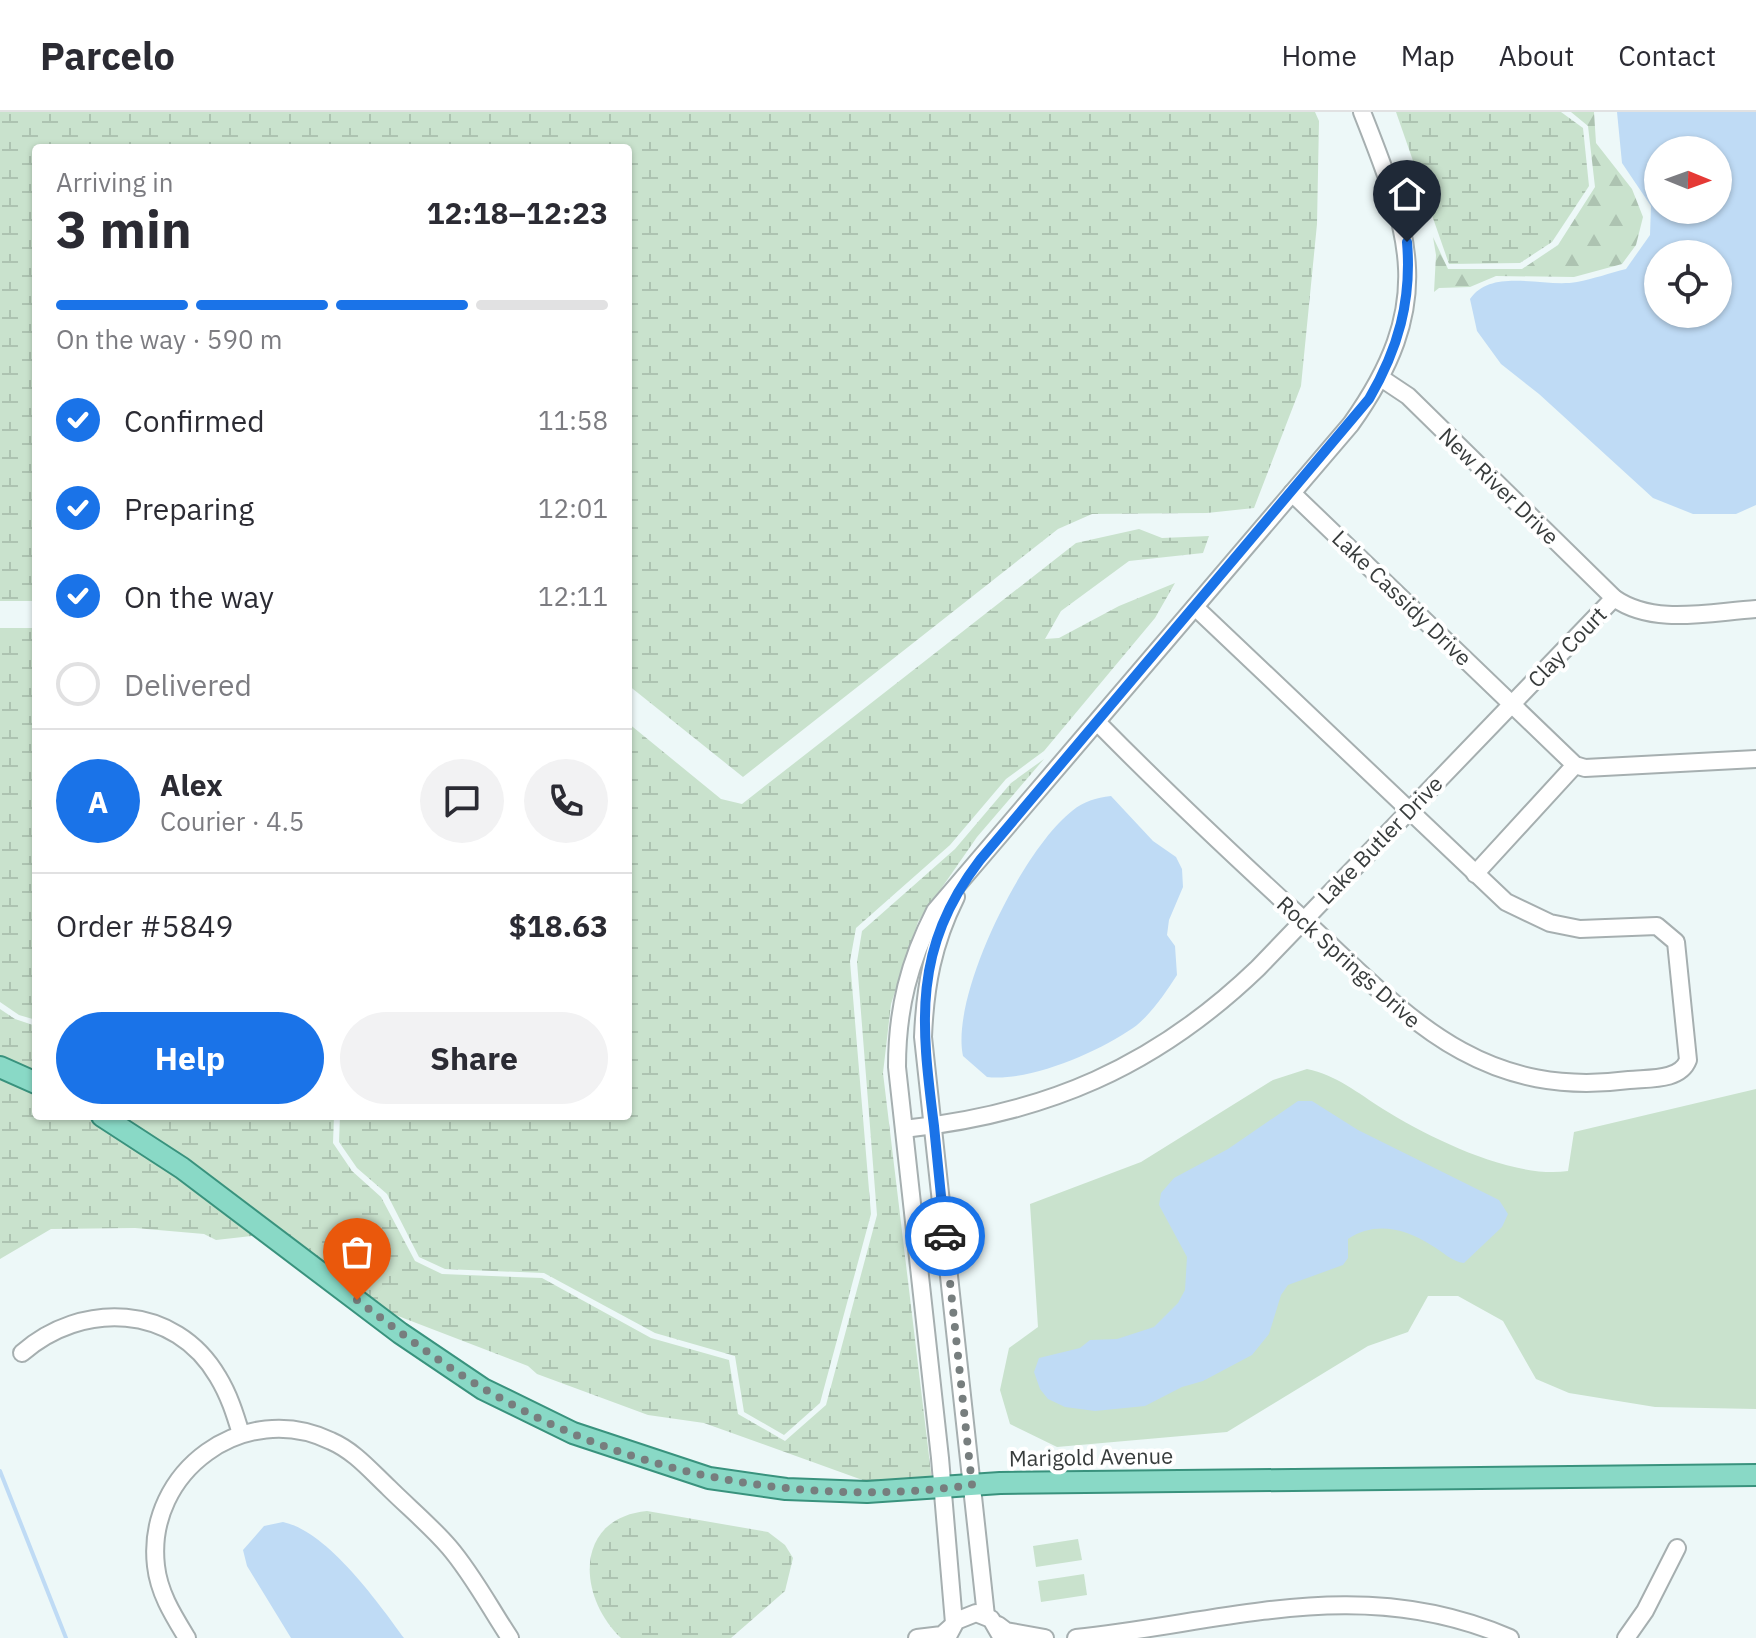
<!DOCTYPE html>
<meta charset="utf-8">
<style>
:root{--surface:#fff;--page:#f2f2f3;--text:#2b2b33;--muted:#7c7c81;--line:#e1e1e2;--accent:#1a73e8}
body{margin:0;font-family:"IBM Plex Sans",sans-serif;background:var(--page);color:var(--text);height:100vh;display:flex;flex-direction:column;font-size:30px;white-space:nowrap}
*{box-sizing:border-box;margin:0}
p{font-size:26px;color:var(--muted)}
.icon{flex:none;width:44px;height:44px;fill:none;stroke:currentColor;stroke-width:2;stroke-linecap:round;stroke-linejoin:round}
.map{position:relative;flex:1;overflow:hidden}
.side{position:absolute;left:32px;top:32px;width:600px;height:976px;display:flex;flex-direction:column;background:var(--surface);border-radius:8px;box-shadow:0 2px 6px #0004}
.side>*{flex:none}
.needle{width:52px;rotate:91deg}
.fabs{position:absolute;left:1644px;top:24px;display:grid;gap:16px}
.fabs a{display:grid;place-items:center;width:88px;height:88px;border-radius:50%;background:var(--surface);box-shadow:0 2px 6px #0004;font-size:40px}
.pin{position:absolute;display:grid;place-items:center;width:68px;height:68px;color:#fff;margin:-82px -34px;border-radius:50% 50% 50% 0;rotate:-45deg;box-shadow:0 0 8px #0007}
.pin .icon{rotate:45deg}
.courier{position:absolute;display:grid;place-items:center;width:80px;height:80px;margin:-40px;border:6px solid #1a73e8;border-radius:50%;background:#fff;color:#222;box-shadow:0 2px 10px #0007}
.overview em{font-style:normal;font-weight:800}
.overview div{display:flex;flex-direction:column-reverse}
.overview{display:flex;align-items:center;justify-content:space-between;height:136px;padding:0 24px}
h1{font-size:52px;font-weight:800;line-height:60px}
.bar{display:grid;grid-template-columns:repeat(4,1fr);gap:12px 8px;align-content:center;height:96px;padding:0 24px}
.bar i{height:10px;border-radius:6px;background:var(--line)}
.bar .selected{background:var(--accent)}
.bar p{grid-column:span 4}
.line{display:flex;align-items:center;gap:20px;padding:0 24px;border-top:2px solid var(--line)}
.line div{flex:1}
.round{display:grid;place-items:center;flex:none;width:84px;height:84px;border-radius:42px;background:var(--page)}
ol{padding:0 24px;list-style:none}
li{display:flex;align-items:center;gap:24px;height:88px}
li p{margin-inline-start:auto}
li .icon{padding:8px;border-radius:50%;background:var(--accent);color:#fff;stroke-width:4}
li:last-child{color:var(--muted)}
li i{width:44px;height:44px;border:4px solid var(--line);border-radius:50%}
.action{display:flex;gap:16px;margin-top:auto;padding:16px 24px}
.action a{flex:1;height:92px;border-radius:48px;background:var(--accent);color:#fff;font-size:32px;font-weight:800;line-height:92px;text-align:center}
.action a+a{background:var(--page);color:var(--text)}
header{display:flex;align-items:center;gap:48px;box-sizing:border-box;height:112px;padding:0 40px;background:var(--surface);border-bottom:2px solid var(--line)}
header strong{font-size:38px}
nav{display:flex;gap:44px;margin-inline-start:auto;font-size:28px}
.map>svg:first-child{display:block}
.grass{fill:#c9e2cd}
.forest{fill:url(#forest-firs)}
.wetland{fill:url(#wetland-marsh)}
.water{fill:#bfdbf5;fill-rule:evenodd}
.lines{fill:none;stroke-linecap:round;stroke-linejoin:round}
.stream{stroke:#bfdbf5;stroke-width:4}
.minor-casing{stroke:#a6afb0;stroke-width:20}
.major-casing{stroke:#39927d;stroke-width:24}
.minor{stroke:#fff;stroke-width:16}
.major{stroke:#89d9c6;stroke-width:20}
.done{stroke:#777e7e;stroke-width:8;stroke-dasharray:0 14.4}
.route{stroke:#1a73e8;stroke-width:10}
.labels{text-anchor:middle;stroke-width:8;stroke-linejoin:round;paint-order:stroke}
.street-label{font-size:22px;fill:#383c3c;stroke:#fff}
</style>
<header>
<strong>Parcelo</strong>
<nav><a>Home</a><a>Map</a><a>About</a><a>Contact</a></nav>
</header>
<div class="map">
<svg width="1756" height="1526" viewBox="0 0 1756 1526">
<defs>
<pattern id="forest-firs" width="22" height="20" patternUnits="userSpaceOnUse" patternTransform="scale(2)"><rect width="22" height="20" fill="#c9e2cd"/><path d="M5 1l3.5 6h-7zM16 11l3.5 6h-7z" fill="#adc3b1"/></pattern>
<pattern id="wetland-marsh" width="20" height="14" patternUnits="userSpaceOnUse" patternTransform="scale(2)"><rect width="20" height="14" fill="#c9e2cd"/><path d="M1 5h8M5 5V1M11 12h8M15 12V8" fill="none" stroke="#adc3b1"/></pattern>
</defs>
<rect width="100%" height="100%" fill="#edf8f8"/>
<g class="grass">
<path d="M1307,957C1336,963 1358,981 1383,997C1430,1026 1512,1067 1568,1059L1574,1020L1756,977V1297L1655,1295L1569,1281L1536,1267L1503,1209L1458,1184H1428L1408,1220L1368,1234L1227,1320L1057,1335L1010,1312L1000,1278L1009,1236L1038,1215L1030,1092L1141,1050L1273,968Z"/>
<path d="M1078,1427L1082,1448L1036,1455L1033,1434Z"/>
<path d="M1084,1462L1087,1483L1041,1490L1038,1469Z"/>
</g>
<path class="forest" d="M1571,0H1594L1596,31L1632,77L1643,105L1636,133L1622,152L1574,165L1496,164L1470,175L1439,176L1434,180L1436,143L1433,125L1448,157H1522L1558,133L1595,75L1588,14Z"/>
<g class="wetland">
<path d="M0,0H1315L1319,9L1317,112L1301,274L1254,396L1207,401L1092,402L1058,417L743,665L628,573V36H36V489H0Z"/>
<path d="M1396,0H1561L1583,16L1589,74L1552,130L1520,151L1449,152Z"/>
<path d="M1139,417L1162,426L1209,424L1203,441L1129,449L1061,499L1045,527L1059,526L1119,494L1175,471L1155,506L1044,639L1006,667L950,733L856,816L850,849L871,1102L820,1291L784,1323L744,1300L735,1244L655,1221L544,1161L445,1157L419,1145L387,1082L357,1056L339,1030L340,1004H628V611L721,687L742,692L1076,431Z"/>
<path d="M0,516H36V908L19,903L0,890Z"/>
<path d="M1044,647L977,725L918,810L891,892L883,961L932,1369L868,1370L704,1311L648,1303L537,1262L528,1254L385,1199L116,1004H334L333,1031L352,1059L381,1085L415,1149L442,1162L542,1166L651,1226L729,1248L738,1302L785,1329L826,1293L877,1103L857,850L862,819L955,737L1011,671Z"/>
<path d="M0,897L15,907L36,914V963L0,948Z"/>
<path d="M0,963L36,978V1004H88L260,1123L216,1128L204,1122L135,1116L51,1117L0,1147Z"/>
<path d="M647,1399L768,1420L785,1433L793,1446L785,1479L731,1526H621C577,1484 574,1406 647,1399Z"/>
</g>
<g class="water">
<path d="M1617,0H1756V393L1736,402H1693L1653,386L1539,282L1501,252L1477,219L1470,187C1492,155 1543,176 1577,170C1593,167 1610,161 1626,157L1650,123L1651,94L1622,51ZM1718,38V98H1658V38ZM1718,142V202H1658V142Z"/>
<path d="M1111,684L1153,729L1176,745L1182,757L1183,775L1169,808L1167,823L1175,834L1177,863C1166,880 1150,904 1133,916C1098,940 1030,970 987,965L963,944C950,883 1023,737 1072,699C1084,689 1096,686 1111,684Z"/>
<path d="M1298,989H1312L1358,1018L1499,1088L1508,1102L1502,1115L1464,1151C1452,1150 1442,1139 1431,1133C1405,1116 1374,1109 1348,1127V1146L1343,1153L1288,1173L1281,1183L1269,1222L1252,1243L1203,1269L1182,1275L1145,1294L1095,1299L1065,1295L1048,1287L1040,1277L1034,1260L1039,1246L1080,1236L1090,1228L1117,1227L1154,1215L1178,1191L1185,1178L1187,1145L1159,1093L1161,1081L1174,1066L1228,1037Z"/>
<path d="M283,1410C327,1419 378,1490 404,1526H291L247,1454L243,1438L264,1414Z"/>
</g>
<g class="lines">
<path class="stream" d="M0,1359L66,1526"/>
<defs>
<g id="minor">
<path d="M1381,266L1408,284L1614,486C1654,514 1709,500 1756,497"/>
<path d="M1292,381L1575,653L1585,656L1756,647"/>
<path d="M1098,611C1165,679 1234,744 1305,809C1404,901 1477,988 1629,968C1649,966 1680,969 1688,948L1676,830L1657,814L1580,817L1550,811L1506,790L1195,495"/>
<path d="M1475,762L1575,653"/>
<path d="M956,785C933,831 925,874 923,925L986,1504"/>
<path d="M904,1017C1046,1002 1155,955 1258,856L1614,486"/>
<path d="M22,1241C81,1189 175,1191 218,1265C229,1283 235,1302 241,1322"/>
<path d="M954,1511L940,1346L897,955C897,897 909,850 935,799L1351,312C1436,192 1412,126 1362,0"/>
<path d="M998,1513L1006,1519L1045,1526"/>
<path d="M187,1526C173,1503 159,1481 156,1454C145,1359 245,1287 331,1329C354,1339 370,1358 388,1375C408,1395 430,1413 449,1435C473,1463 490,1496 510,1526"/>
<path d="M917,1526L942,1523L951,1515"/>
<path d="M947,1526L956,1509L976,1501L991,1507L1002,1526"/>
<path d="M1076,1526C1228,1510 1361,1461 1510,1526"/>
<path d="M1626,1526L1645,1499L1677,1436"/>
</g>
<g id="major">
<path d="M0,955L36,971"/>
<path d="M102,1004L182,1056L400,1221L483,1277L573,1321L709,1366L786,1377L867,1380L1000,1371L1756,1363"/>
</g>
</defs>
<use href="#minor" class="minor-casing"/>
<use href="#major" class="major-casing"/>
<use href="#minor" class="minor"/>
<use href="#major" class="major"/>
</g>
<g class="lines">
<path class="done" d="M357,1188C404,1223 450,1259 502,1287C644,1367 811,1395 972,1373L945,1124"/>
<path class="route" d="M945,1124C941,1087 938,1051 934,1014C921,911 912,837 980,748L1369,287C1398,237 1412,189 1407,130"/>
</g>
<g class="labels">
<g class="street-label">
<text transform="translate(1499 374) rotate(44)" y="8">New River Drive</text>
<text transform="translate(1402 486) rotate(44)" y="8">Lake Cassidy Drive</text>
<text transform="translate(1567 535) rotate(-46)" y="8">Clay Court</text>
<text transform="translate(1380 728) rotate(-46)" y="8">Lake Butler Drive</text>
<text transform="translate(1349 850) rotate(42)" y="8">Rock Springs Drive</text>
<text transform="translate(1091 1345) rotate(-1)" y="8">Marigold Avenue</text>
</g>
</g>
</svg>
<div class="fabs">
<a><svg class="needle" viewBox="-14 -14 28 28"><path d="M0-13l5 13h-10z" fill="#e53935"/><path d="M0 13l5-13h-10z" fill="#7c7c81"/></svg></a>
<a><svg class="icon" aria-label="locate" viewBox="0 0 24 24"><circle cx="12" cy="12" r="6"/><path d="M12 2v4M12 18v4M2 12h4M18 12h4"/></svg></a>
</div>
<div class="pin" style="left:357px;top:1188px;background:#ea580c"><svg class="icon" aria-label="bag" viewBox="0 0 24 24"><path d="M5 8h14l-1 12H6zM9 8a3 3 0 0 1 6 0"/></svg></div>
<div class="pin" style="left:1407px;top:130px;background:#1f2937"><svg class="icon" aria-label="home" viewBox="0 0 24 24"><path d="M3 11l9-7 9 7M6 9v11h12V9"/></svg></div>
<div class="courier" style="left:945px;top:1124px"><svg class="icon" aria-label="car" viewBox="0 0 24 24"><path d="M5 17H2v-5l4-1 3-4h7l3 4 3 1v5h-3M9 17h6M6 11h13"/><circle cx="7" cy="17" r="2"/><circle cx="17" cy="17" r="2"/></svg></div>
<section class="side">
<div class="overview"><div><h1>3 min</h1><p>Arriving in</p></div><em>12:18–12:23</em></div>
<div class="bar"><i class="selected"></i><i class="selected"></i><i class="selected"></i><i></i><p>On the way · 590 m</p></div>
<ol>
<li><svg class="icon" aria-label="check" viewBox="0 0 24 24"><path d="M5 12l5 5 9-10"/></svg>Confirmed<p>11:58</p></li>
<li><svg class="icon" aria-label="check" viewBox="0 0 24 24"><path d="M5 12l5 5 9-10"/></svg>Preparing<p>12:01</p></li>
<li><svg class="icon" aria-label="check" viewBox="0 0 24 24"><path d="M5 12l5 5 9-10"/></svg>On the way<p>12:11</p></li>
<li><i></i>Delivered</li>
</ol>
<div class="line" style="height:144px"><b class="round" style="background:var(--accent);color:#fff">A</b><div><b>Alex</b><p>Courier · 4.5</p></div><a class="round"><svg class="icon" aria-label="chat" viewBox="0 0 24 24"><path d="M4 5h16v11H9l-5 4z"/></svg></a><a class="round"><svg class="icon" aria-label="phone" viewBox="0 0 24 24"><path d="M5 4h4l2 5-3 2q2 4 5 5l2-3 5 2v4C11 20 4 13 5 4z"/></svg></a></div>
<div class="line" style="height:104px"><div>Order #5849</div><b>$18.63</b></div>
<div class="action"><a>Help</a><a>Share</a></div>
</section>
</div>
